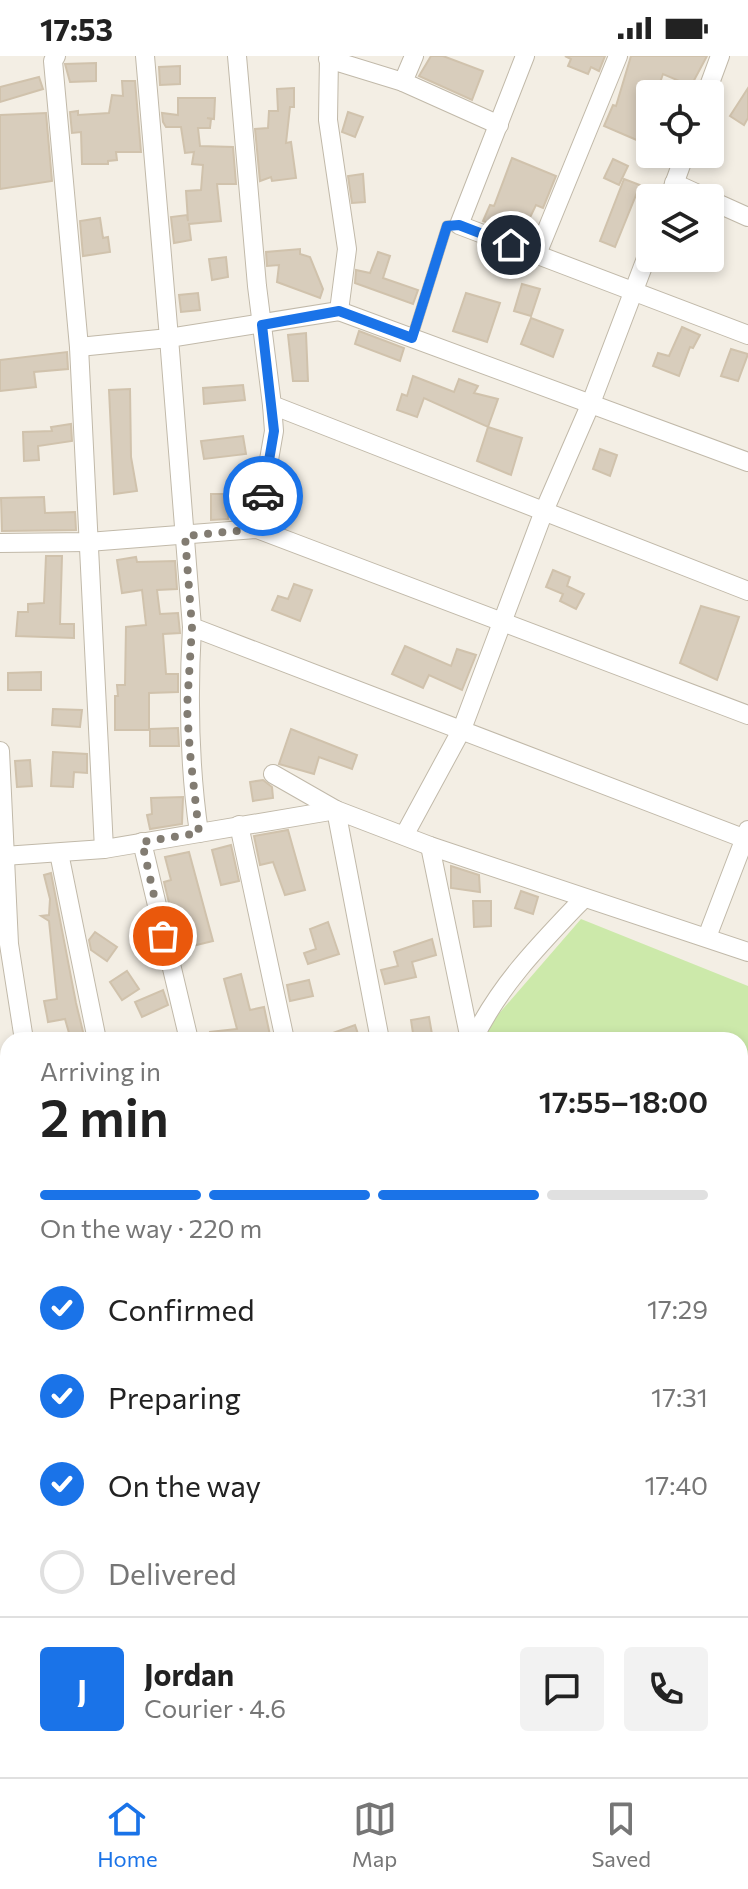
<!DOCTYPE html>
<meta charset="utf-8">
<style>
:root{--surface:#fff;--page:#f2f2f2;--text:#222;--muted:#767676;--line:#e0e0e0;--accent:#1a73e8}
body{margin:0;font-family:Commissioner,sans-serif;background:var(--page);color:var(--text);height:100vh;display:flex;flex-direction:column;font-size:30px;white-space:nowrap}
*{box-sizing:border-box;margin:0}
p{font-size:26px;color:var(--muted)}
.icon{flex:none;width:44px;height:44px;fill:none;stroke:currentColor;stroke-width:2;stroke-linecap:round;stroke-linejoin:round}
.map{position:relative;flex:1;overflow:hidden}
.sheet{position:absolute;left:0px;top:976px;width:748px;height:746px;display:flex;flex-direction:column;background:var(--surface);border-radius:24px 24px 0 0;box-shadow:0 4px 12px #0003}
.sheet>*{flex:none}
.controls{position:absolute;left:636px;top:24px;display:grid;gap:16px}
.controls a{display:grid;place-items:center;width:88px;height:88px;border-radius:8px;background:var(--surface);box-shadow:0 4px 12px #0003;font-size:40px}
.pin{position:absolute;display:grid;place-items:center;width:68px;height:68px;color:#fff;margin:-34px;border:4px solid #fff;border-radius:50%;box-shadow:0 2px 8px #0007}
.courier{position:absolute;display:grid;place-items:center;width:80px;height:80px;margin:-40px;border:6px solid #1a73e8;border-radius:50%;background:#fff;color:#222;box-shadow:0 2px 10px #0007}
.summary em{font-style:normal;font-weight:600}
.summary div{display:flex;flex-direction:column-reverse}
.summary{display:flex;align-items:center;justify-content:space-between;height:136px;padding:0 40px}
h1{font-size:52px;font-weight:600;line-height:60px}
.bar{display:grid;grid-template-columns:repeat(4,1fr);gap:12px 8px;align-content:center;height:96px;padding:0 40px}
.bar i{height:10px;border-radius:6px;background:var(--line)}
.bar .active{background:var(--accent)}
.bar p{grid-column:span 4}
.line{display:flex;align-items:center;gap:20px;padding:0 40px;border-top:2px solid var(--line)}
.line div{flex:1}
.round{display:grid;place-items:center;flex:none;width:84px;height:84px;border-radius:8px;background:var(--page)}
ol{padding:0 40px;list-style:none}
li{display:flex;align-items:center;gap:24px;height:88px}
li p{margin-inline-start:auto}
li .icon{padding:8px;border-radius:50%;background:var(--accent);color:#fff;stroke-width:4}
li:last-child{color:var(--muted)}
li i{width:44px;height:44px;border:4px solid var(--line);border-radius:50%}
.status{display:flex;justify-content:space-between;align-items:center;height:56px;padding:0 40px;background:var(--surface);direction:ltr}
.status svg{height:22px;fill:currentColor}
.tabs{display:flex;justify-content:space-around;align-items:center;height:112px;border-top:2px solid var(--line);background:var(--surface);font-size:22px;color:var(--muted)}
.tabs a{display:grid;justify-items:center;gap:4px}
.tabs .active{color:var(--accent)}
.map>svg:first-child{display:block}
.green{fill:#cce9aa}
.building{fill:#d8cdbc;stroke:#d0c2ac;stroke-width:2}
.lines{fill:none;stroke-linecap:round;stroke-linejoin:round}
.service-casing{stroke:#c1b9a9;stroke-width:11}
.minor-casing{stroke:#c1b9a9;stroke-width:20}
.service{stroke:#fff;stroke-width:9}
.minor{stroke:#fff;stroke-width:18}
.done{stroke:#827c72;stroke-width:8;stroke-dasharray:0 14.4}
.route{stroke:#1a73e8;stroke-width:10}
</style>
<div class="status"><b>17:53</b><svg viewBox="0 0 49 12"><path d="M0 12V9h3v3zM5 12V6h3v6zM10 12V3h3v9zM15 12V0h3v12zM26 1h20v11H26zM47 4h2v5h-2z"/></svg></div>
<div class="map">
<svg width="748" height="1721" viewBox="0 0 748 1721">
<rect width="100%" height="100%" fill="#f3eee4"/>
<path class="green" d="M581,863L748,930V1601L740,1598V984H481L483,976Z"/>
<g class="building">
<path d="M431,0H443L483,15L472,44L419,20Z"/>
<path d="M565,0H605L599,15L591,11L588,18L568,10L571,3Z"/>
<path d="M631,0H707L691,30L663,18L656,38H650V78L641,75L639,85L604,70L613,49L616,50Z"/>
<path d="M96,7V25L70,26L65,8Z"/>
<path d="M180,10V28L160,29L159,11Z"/>
<path d="M39,21L43,33L0,46V31Z"/>
<path d="M122,25H135L141,96H116L117,104L108,105V108H82L81,76L72,77L70,56L78,55V59L109,57L112,39L123,40Z"/>
<path d="M294,32V51H290L286,87L291,86L296,122L272,125L271,121L260,125L255,73L268,72L269,55H278L277,33Z"/>
<path d="M748,32V62L744,69L730,60Z"/>
<path d="M178,42H215L214,63L207,62L211,63L210,72H198L200,90L233,91L236,128H217L221,165L189,168L191,184L174,187L171,161L187,159L188,165L186,135L201,134L203,109L192,108L194,96L185,97L181,71H166L163,66L162,57L178,59Z"/>
<path d="M348,56L363,61L355,81L342,76Z"/>
<path d="M46,57L52,125L0,133V59Z"/>
<path d="M512,102L556,120L543,152L536,149L521,180L483,165L490,149L494,150Z"/>
<path d="M613,103L628,110L619,129L604,122Z"/>
<path d="M363,118L365,146L352,147L348,120Z"/>
<path d="M624,123L640,129L615,191L600,185Z"/>
<path d="M100,162L103,182L108,181L110,196L83,200L80,165Z"/>
<path d="M300,193V198L310,201L323,233L320,242L277,226L279,209L267,210L266,196Z"/>
<path d="M378,196L390,200L383,222L418,234L413,248L355,227L356,214L370,217Z"/>
<path d="M226,201L228,221L212,224L209,203Z"/>
<path d="M522,228L540,233L531,260L514,255Z"/>
<path d="M198,237L200,254L181,256L179,239Z"/>
<path d="M466,237L500,247L487,286L453,275Z"/>
<path d="M531,262L563,274L553,301L521,288Z"/>
<path d="M682,271L700,279L693,292L690,291L679,320L653,310L658,297L669,300Z"/>
<path d="M359,275L404,292L400,305L355,288Z"/>
<path d="M306,277L308,325H293L288,279Z"/>
<path d="M731,293L748,298L738,325L721,320Z"/>
<path d="M67,296L68,313L34,316L36,331L0,335V304Z"/>
<path d="M413,320L454,336L459,323L478,330L474,337L498,343L488,371L424,342L417,361L397,354L402,338L407,340Z"/>
<path d="M243,329L245,344L204,348L203,332Z"/>
<path d="M130,333L131,401L137,435L114,438L109,334Z"/>
<path d="M71,368L72,385L38,390L39,404L24,405L23,376L52,375L51,371Z"/>
<path d="M488,371L522,382L511,419L477,405Z"/>
<path d="M243,380L246,398L204,403L201,385Z"/>
<path d="M600,393L617,399L610,420L593,413Z"/>
<path d="M211,438H228V463L211,464Z"/>
<path d="M44,441L45,457L75,456L76,474L2,475L1,442Z"/>
<path d="M46,500H62L60,568H74V582L16,580L18,556H28V548L44,547Z"/>
<path d="M136,501L137,506L175,505L177,533L157,534L160,558L178,557L180,577L163,578L166,618H178V636L149,637V674H115V640H118L117,629H125L126,571L146,569L142,534L122,537L117,504Z"/>
<path d="M553,514L570,521L567,530L584,538L576,553L560,545L563,538L546,531Z"/>
<path d="M294,528L312,534L300,565L272,554L278,540L288,543Z"/>
<path d="M701,550L739,561L717,624L680,607Z"/>
<path d="M405,590L451,610L457,593L476,599L462,634L429,619L423,632L392,618Z"/>
<path d="M41,616V634H8V617Z"/>
<path d="M53,653L82,654L80,671L52,669Z"/>
<path d="M178,672L179,690H150V673Z"/>
<path d="M291,673L357,699L352,713L319,701L314,718L279,708Z"/>
<path d="M53,696L87,698V717L74,716L73,731L51,730Z"/>
<path d="M30,704L32,730L17,731L15,705Z"/>
<path d="M263,724L272,731L273,742L253,745L250,726Z"/>
<path d="M183,741L182,768L150,773L147,759L152,758L151,742Z"/>
<path d="M288,774L305,834L285,839L273,806L260,809L254,780Z"/>
<path d="M231,789L239,825L221,829L212,794Z"/>
<path d="M189,796L213,885L180,893L164,826L171,824L165,801Z"/>
<path d="M451,810L479,819L480,836L451,832Z"/>
<path d="M51,817L76,947L85,984H71L65,963L48,966L47,960L44,945L57,943L49,865L41,860L49,859L50,843L44,819Z"/>
<path d="M521,835L538,841L533,858L515,852Z"/>
<path d="M473,845H491V870L474,871Z"/>
<path d="M328,866L339,898L308,908L304,897L316,893L310,873Z"/>
<path d="M95,876L117,891L107,905L91,894L89,884Z"/>
<path d="M432,883L436,899L412,906L416,921L385,928L381,914L398,910L394,896Z"/>
<path d="M127,915L139,933L122,944L110,926Z"/>
<path d="M241,918L250,954L264,951L271,984H211L210,976L237,973L224,923Z"/>
<path d="M309,924L313,940L290,945L287,929Z"/>
<path d="M163,934L168,949L142,961L135,946Z"/>
<path d="M429,961L433,984H414L411,964Z"/>
<path d="M355,969L360,984H319V982Z"/>
</g>
<g class="lines">
<defs>
<path id="service" d="M412,282L447,170L459,169"/>
<g id="minor">
<path d="M56,0L53,5L79,291L104,793"/>
<path d="M237,0L257,230L272,349L748,535"/>
<path d="M329,0L328,64L347,193L339,255L169,282L192,571L748,784"/>
<path d="M414,0L403,26L499,69"/>
<path d="M525,0L459,169L748,279"/>
<path d="M328,3L403,26"/>
<path d="M706,38L720,0"/>
<path d="M674,127L707,142"/>
<path d="M669,142L685,98"/>
<path d="M710,144L748,161"/>
<path d="M537,198L618,0"/>
<path d="M339,255L748,406"/>
<path d="M79,291L169,282L145,0"/>
<path d="M257,473L274,375L272,349"/>
<path d="M0,487L88,486L257,473L748,659"/>
<path d="M0,695L9,888L24,984"/>
<path d="M273,718L336,754L380,984"/>
<path d="M239,769L285,984"/>
<path d="M199,777L336,754L430,790L748,896"/>
<path d="M405,778L462,673L544,455L591,347L650,192"/>
<path d="M142,786L189,984"/>
<path d="M430,790L470,984"/>
<path d="M59,797L97,984"/>
<path d="M4,800L104,793L199,777C189,708 188,641 192,571"/>
<path d="M707,881L748,774"/>
<path d="M473,984C500,928 541,887 583,843"/>
<path d="M0,1021L8,1009"/>
<path d="M0,1187L8,1183"/>
<path d="M0,1347L8,1340"/>
<path d="M0,1495L8,1488"/>
<path d="M0,1638L8,1648"/>
<path d="M82,1714L83,1721"/>
<path d="M241,1714L242,1721"/>
<path d="M335,1714L337,1721"/>
<path d="M436,1714L438,1721"/>
<path d="M141,1721L168,1714"/>
</g>
</defs>
<use href="#service" class="service-casing"/>
<use href="#minor" class="minor-casing"/>
<use href="#service" class="service"/>
<use href="#minor" class="minor"/>
</g>
<g class="lines">
<path class="done" d="M163,880L142,786L199,777L190,697L187,652L192,571L185,480L257,473L263,440"/>
<path class="route" d="M263,440L274,375L262,269L339,255L412,282L447,170L459,169L511,189"/>
</g>
</svg>
<div class="controls">
<a><svg class="icon" aria-label="locate" viewBox="0 0 24 24"><circle cx="12" cy="12" r="6"/><path d="M12 2v4M12 18v4M2 12h4M18 12h4"/></svg></a>
<a><svg class="icon" aria-label="layers" viewBox="0 0 24 24"><path d="M12 4l9 5-9 5-9-5zM3 14l9 5 9-5"/></svg></a>
</div>
<div class="pin" style="left:163px;top:880px;background:#ea580c"><svg class="icon" aria-label="bag" viewBox="0 0 24 24"><path d="M5 8h14l-1 12H6zM9 8a3 3 0 0 1 6 0"/></svg></div>
<div class="pin" style="left:511px;top:189px;background:#1f2937"><svg class="icon" aria-label="home" viewBox="0 0 24 24"><path d="M3 11l9-7 9 7M6 9v11h12V9"/></svg></div>
<div class="courier" style="left:263px;top:440px"><svg class="icon" aria-label="car" viewBox="0 0 24 24"><path d="M5 17H2v-5l4-1 3-4h7l3 4 3 1v5h-3M9 17h6M6 11h13"/><circle cx="7" cy="17" r="2"/><circle cx="17" cy="17" r="2"/></svg></div>
<section class="sheet">
<div class="summary"><div><h1>2 min</h1><p>Arriving in</p></div><em>17:55–18:00</em></div>
<div class="bar"><i class="active"></i><i class="active"></i><i class="active"></i><i></i><p>On the way · 220 m</p></div>
<ol>
<li><svg class="icon" aria-label="check" viewBox="0 0 24 24"><path d="M5 12l5 5 9-10"/></svg>Confirmed<p>17:29</p></li>
<li><svg class="icon" aria-label="check" viewBox="0 0 24 24"><path d="M5 12l5 5 9-10"/></svg>Preparing<p>17:31</p></li>
<li><svg class="icon" aria-label="check" viewBox="0 0 24 24"><path d="M5 12l5 5 9-10"/></svg>On the way<p>17:40</p></li>
<li><i></i>Delivered</li>
</ol>
<div class="line" style="height:144px"><b class="round" style="background:var(--accent);color:#fff">J</b><div><b>Jordan</b><p>Courier · 4.6</p></div><a class="round"><svg class="icon" aria-label="chat" viewBox="0 0 24 24"><path d="M4 5h16v11H9l-5 4z"/></svg></a><a class="round"><svg class="icon" aria-label="phone" viewBox="0 0 24 24"><path d="M5 4h4l2 5-3 2q2 4 5 5l2-3 5 2v4C11 20 4 13 5 4z"/></svg></a></div>
</section>
</div>
<nav class="tabs">
<a class="active"><svg class="icon" aria-label="home" viewBox="0 0 24 24"><path d="M3 11l9-7 9 7M6 9v11h12V9"/></svg>Home</a>
<a><svg class="icon" aria-label="map" viewBox="0 0 24 24"><path d="M3 6l6-2 6 2 6-2v14l-6 2-6-2-6 2zM9 4v14M15 6v14"/></svg>Map</a>
<a><svg class="icon" aria-label="saved" viewBox="0 0 24 24"><path d="M7 4h10v16l-5-4-5 4z"/></svg>Saved</a>
</nav>
